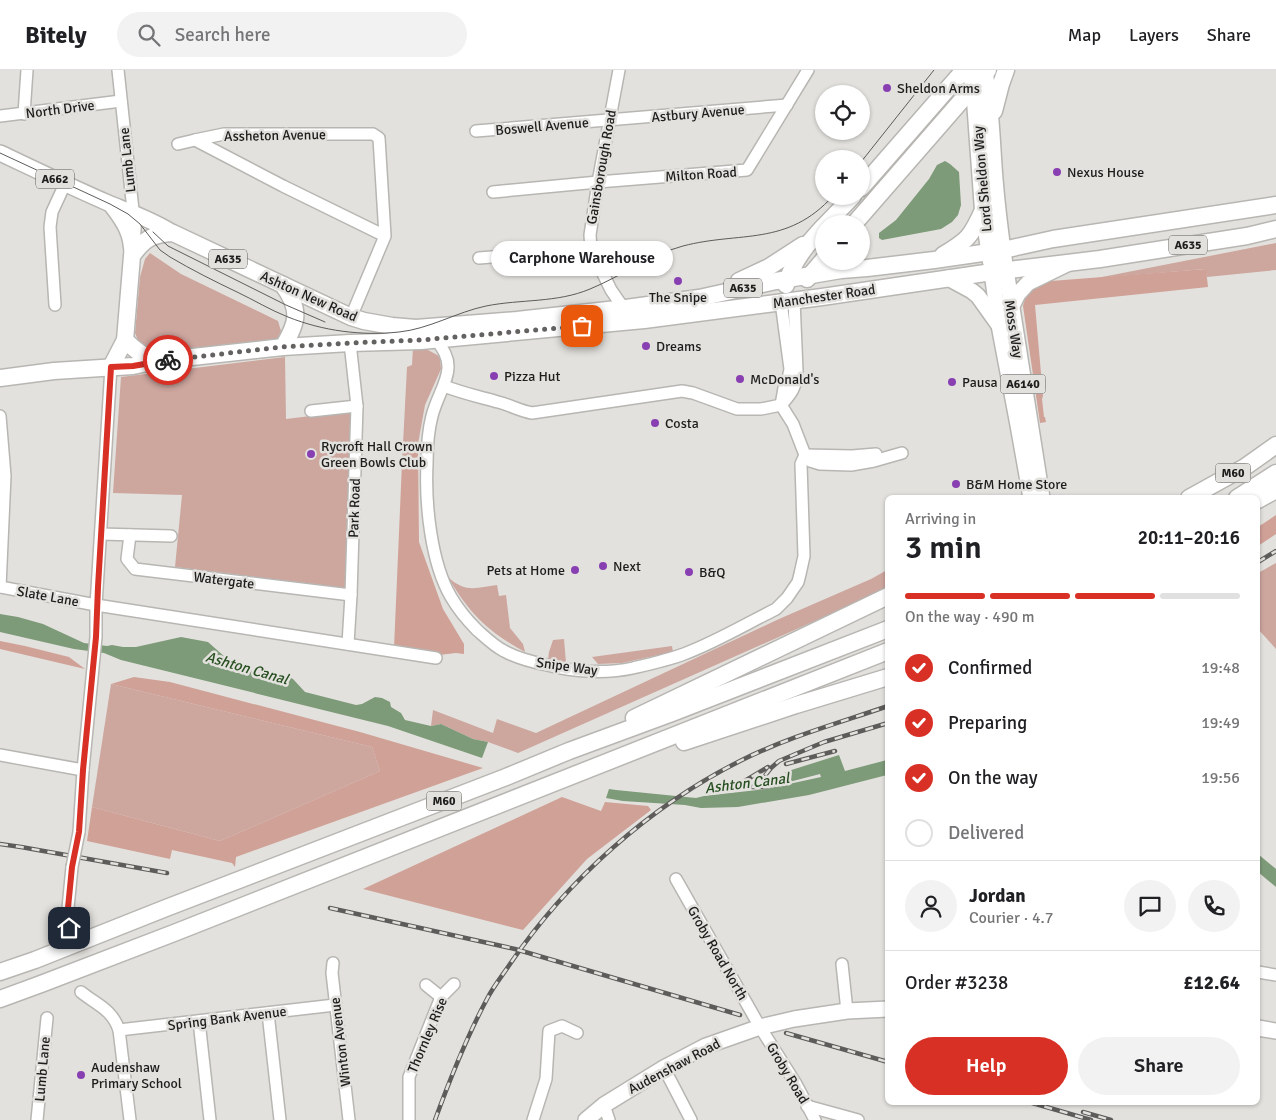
<!DOCTYPE html>
<meta charset="utf-8">
<style>
:root{--surface:#fff;--page:#f2f2f2;--text:#202124;--muted:#757577;--line:#e0e0e0;--accent:#d93025}
body{margin:0;font-family:Signika,sans-serif;background:var(--page);color:var(--text);height:100vh;display:flex;flex-direction:column;font-size:19px;white-space:nowrap}
*{box-sizing:border-box;margin:0}
p{font-size:16px;color:var(--muted)}
.icon{flex:none;width:28px;height:28px;fill:none;stroke:currentColor;stroke-width:2;stroke-linecap:round;stroke-linejoin:round}
.map{position:relative;flex:1;overflow:hidden}
.details{position:absolute;left:885px;top:425px;width:375px;height:610px;display:flex;flex-direction:column;background:var(--surface);border-radius:8px;box-shadow:0 1px 4px #0004}
.details>*{flex:none}
.controls{position:absolute;left:815px;top:15px;display:grid;gap:10px}
.controls a{display:grid;place-items:center;width:55px;height:55px;border-radius:50%;background:var(--surface);box-shadow:0 1px 4px #0004;font-size:25px}
.pin{position:absolute;display:grid;place-items:center;width:42px;height:42px;color:#fff;margin:-21px;border-radius:10px;box-shadow:0 2px 8px #0006}
.courier{position:absolute;display:grid;place-items:center;width:50px;height:50px;margin:-25px;border:4px solid #d93025;border-radius:50%;background:#fff;color:#222;box-shadow:0 1px 6px #0007}
.bubble{position:absolute;height:35px;border-radius:18px;background:var(--surface);box-shadow:0 1px 4px #0004;font-size:16px;font-weight:600;line-height:35px;text-align:center}
.overview em{font-style:normal;font-weight:600}
.overview div{display:flex;flex-direction:column-reverse}
.overview{display:flex;align-items:center;justify-content:space-between;height:85px;padding:0 20px}
h1{font-size:32px;font-weight:600;line-height:38px}
.bar{display:grid;grid-template-columns:repeat(4,1fr);gap:8px 5px;align-content:center;height:60px;padding:0 20px}
.bar i{height:6px;border-radius:4px;background:var(--line)}
.bar .on{background:var(--accent)}
.bar p{grid-column:span 4}
.line{display:flex;align-items:center;gap:12px;padding:0 20px;border-top:1px solid var(--line)}
.line div{flex:1}
.round{display:grid;place-items:center;flex:none;width:52px;height:52px;border-radius:26px;background:var(--page)}
ol{padding:0 20px;list-style:none}
li{display:flex;align-items:center;gap:15px;height:55px}
li p{margin-inline-start:auto}
li .icon{padding:5px;border-radius:50%;background:var(--accent);color:#fff;stroke-width:4}
li:last-child{color:var(--muted)}
li i{width:28px;height:28px;border:2px solid var(--line);border-radius:50%}
.primary-button{display:flex;gap:10px;margin-top:auto;padding:10px 20px}
.primary-button a{flex:1;height:58px;border-radius:30px;background:var(--accent);color:#fff;font-size:20px;font-weight:600;line-height:58px;text-align:center}
.primary-button a+a{background:var(--page);color:var(--text)}
header{display:flex;align-items:center;gap:30px;box-sizing:border-box;height:70px;padding:0 25px;background:var(--surface);border-bottom:1px solid var(--line)}
header strong{font-size:24px}
nav{display:flex;gap:28px;margin-inline-start:auto;font-size:18px}
.search{width:350px;height:45px;background:var(--page);display:flex;align-items:center;gap:12px;box-sizing:border-box;padding:0 18px;border-radius:28px;color:var(--muted);font-size:19px}
.map>svg:first-child{display:block}
.green{fill:#cda69e}
.forest{fill:#d0a197}
.water{fill:#7d9a79}
.lines{fill:none;stroke-linecap:round;stroke-linejoin:round}
.minor-casing{stroke:#b8b6b2;stroke-width:14}
.major-casing{stroke:#b8b6b2;stroke-width:18}
.highway-casing{stroke:#b8b6b2;stroke-width:19}
.minor{stroke:#fff;stroke-width:11}
.major{stroke:#fff;stroke-width:15}
.highway{stroke:#fff;stroke-width:16}
.tram{stroke:#5d5c5a;stroke-width:1}
.rail-casing{stroke:#5d5c5a;stroke-width:4.5}
.rail{stroke:#e3e1dd;stroke-width:2.5;stroke-dasharray:8;stroke-linecap:butt}
.minor-bridge-casing{stroke:#b8b6b2;stroke-width:14;stroke-linecap:butt}
.minor-bridge{stroke:#fff;stroke-width:11}
.done{stroke:#636260;stroke-width:5;stroke-dasharray:0 9}
.route{stroke:#d93025;stroke-width:6}
.poi-dot{fill:#883fb1;stroke:#e3e1dd;stroke-width:2}
.labels{text-anchor:middle;stroke-width:5;stroke-linejoin:round;paint-order:stroke}
.shield{fill:#e3e1dd;stroke:#595856;stroke-width:1}
.shield-label{font-size:12px;font-weight:bold;fill:#1e1d1c}
.poi-label{font-size:14px;fill:#1e1d1c;stroke:#e3e1dd;text-anchor:start}
.street-label{font-size:14px;fill:#1e1d1c;stroke:#e3e1dd}
.water-label{font-size:15px;font-style:italic;fill:#275021;stroke:#e3e1dd}
</style>
<header>
<strong>Bitely</strong>
<div class="search"><svg class="icon" aria-label="search" viewBox="0 0 24 24"><circle cx="10" cy="10" r="6"/><path d="M15 15l6 6"/></svg>Search here</div>
<nav><a>Map</a><a>Layers</a><a>Share</a></nav>
</header>
<div class="map">
<svg width="1276" height="1050" viewBox="0 0 1276 1050">
<rect width="100%" height="100%" fill="#e3e1dd"/>
<g class="green">
<path d="M1276,173V200L1207,207L1205,199L1097,208Z"/>
<path d="M150,183L181,204L278,251L281,261L276,271L158,285L139,273L135,263L140,207L145,189Z"/>
<path d="M413,277C424,277 431,281 440,287L441,299L425,335L418,374L402,393L407,297L412,295Z"/>
<path d="M285,287L286,349L352,341L347,518L175,497L182,425L113,423L121,307Z"/>
<path d="M1276,493V579L1258,559V503Z"/>
<path d="M887,500V517L844,538L518,683L488,672L473,669L441,654L431,656L433,640L493,663L497,649L536,663L779,549L871,509Z"/>
<path d="M448,507C465,523 476,518 497,515L499,526L506,525L510,558L523,574L525,582C488,562 469,543 448,507Z"/>
<path d="M564,569L566,593L548,590L549,582L553,570Z"/>
<path d="M672,576L673,582L622,593L598,594L592,587Z"/>
<path d="M111,614L372,677L380,701L220,771L92,737Z"/>
</g>
<g class="forest">
<path d="M1206,199L1208,217L1035,235L1043,326L1042,329L1044,347H1045L1046,352L1040,353L1023,236C1027,219 1036,218 1051,211Z"/>
<path d="M418,374L419,472L443,539L464,574V584L456,583L439,585L394,578L402,393Z"/>
<path d="M1276,445V464L1258,476V457Z"/>
<path d="M0,571L25,576L69,587L85,599L0,579Z"/>
<path d="M134,607L170,612L360,662L483,698L236,787L235,797L232,793L172,780L170,789L87,771L92,737L220,771L380,701L372,677L111,614Z"/>
<path d="M562,727L601,741L605,732L648,736L651,740L587,789L523,860L363,819Z"/>
</g>
<g class="water">
<path d="M945,91L950,94L959,102L961,135L958,145L952,152L941,159L882,170L879,168V163L896,150L929,109L937,95Z"/>
<path d="M0,544L18,547L43,554L84,573L107,576L112,575L123,577H136L181,567L208,572L234,595L256,602L287,606L293,609L305,622L356,635L362,634L375,627L382,628L390,632L391,637L401,643L405,650L431,656L441,654L473,669L488,672L482,688L388,656L121,590L104,583L74,579L0,562Z"/>
<path d="M839,685L845,701L887,690V705L809,725L738,737L701,738L685,735L623,731L606,728L609,719L616,720L696,728L704,726L766,719L821,707L820,704L789,712L785,702Z"/>
<path d="M1258,784L1276,799V817L1258,802Z"/>
</g>
<g class="lines">
<defs>
<g id="minor">
<path d="M118,0L133,140C136,152 136,163 133,174"/>
<path d="M619,0L598,112L590,165L591,179L611,220L620,233L626,238"/>
<path d="M24,44L27,0"/>
<path d="M0,46L121,31"/>
<path d="M476,61L787,35"/>
<path d="M178,74L195,70"/>
<path d="M493,122L598,112L747,100L808,0"/>
<path d="M479,188L591,179"/>
<path d="M781,232L790,299L788,309L784,318L781,335L793,354L805,385L810,391L820,394L851,395L874,391L902,383"/>
<path d="M55,235L50,157L52,142L65,114"/>
<path d="M351,247L385,166L379,68L373,64H224L195,70L283,116L385,166"/>
<path d="M435,269C462,298 440,315 432,346C428,361 427,378 427,394C425,434 431,493 451,527C458,539 467,550 477,560C485,567 494,576 504,581C517,588 532,592 547,595C574,602 606,604 633,598C650,594 668,590 684,584C716,572 746,554 776,539L787,528L798,512L800,504L804,486L801,394L805,385"/>
<path d="M444,316C462,323 480,327 498,332C510,335 520,341 532,343L682,321L693,323L737,339H761L781,335"/>
<path d="M781,335C792,323 796,317 797,301L794,230"/>
<path d="M311,341L357,336"/>
<path d="M0,346L5,406L0,517"/>
<path d="M805,385L852,386L876,384"/>
<path d="M101,464L171,466"/>
<path d="M130,465L127,489L135,499L351,525"/>
<path d="M0,517L96,535L436,588"/>
<path d="M348,574L351,525L357,336L350,273"/>
<path d="M0,685L83,700"/>
<path d="M79,762L83,700L96,567V535L111,297"/>
<path d="M676,809L760,957L796,1014L815,1050"/>
<path d="M69,858L67,848L72,797"/>
<path d="M333,893L332,903L349,1050"/>
<path d="M842,894L847,941"/>
<path d="M1258,902L1276,905"/>
<path d="M426,915L441,927"/>
<path d="M81,922C97,935 112,939 119,960L130,1050"/>
<path d="M268,943L280,1050"/>
<path d="M199,951L210,1050"/>
<path d="M119,960L335,935"/>
<path d="M664,998L691,1050"/>
<path d="M604,1035L609,1050"/>
<path d="M807,1036L858,1050"/>
<path d="M37,1050L47,948"/>
<path d="M409,1050V1007L441,927L454,914"/>
<path d="M533,1050L546,1009L549,961L562,956L577,963"/>
</g>
<g id="major">
<path d="M0,83C36,100 71,117 108,133C130,142 153,150 173,163"/>
<path d="M112,136C125,153 132,164 132,186"/>
<path d="M1006,200L1042,428"/>
<path d="M992,202L999,255L1018,355L1031,428"/>
<path d="M948,208L972,221L978,226L998,254"/>
<path d="M1011,238L1018,224L1028,213L1067,194"/>
<path d="M1258,958L1276,961"/>
<path d="M586,1050L604,1035L664,998L706,976L760,957L794,949L847,941L888,939"/>
</g>
<g id="highway">
<path d="M969,0L974,17L983,140L991,192"/>
<path d="M984,0C990,29 991,58 993,88C995,122 999,156 1004,191"/>
<path d="M994,41L1001,14L1006,0"/>
<path d="M861,118L964,0"/>
<path d="M826,154L853,126"/>
<path d="M854,154L988,0"/>
<path d="M943,185C968,170 971,167 983,140"/>
<path d="M807,209L824,189"/>
<path d="M739,211L769,197L803,175"/>
<path d="M786,215C792,192 808,173 824,156"/>
<path d="M125,270C134,279 143,287 156,291"/>
<path d="M283,277C298,252 301,240 283,215"/>
<path d="M111,297L125,270L132,186C144,169 152,164 173,163L351,247L364,251L392,256L416,258L517,250L626,238L699,228L776,211L841,200L867,198L934,190L1003,180L1053,169L1276,135"/>
<path d="M0,308L54,301L133,296L156,291L283,277L350,273L421,271L644,250L822,227L992,202L1100,189L1247,166L1276,159"/>
<path d="M1189,428L1245,397L1276,375"/>
<path d="M1237,428L1276,403"/>
<path d="M1258,430L1276,420"/>
<path d="M634,648L888,526"/>
<path d="M684,672L796,635L888,607"/>
<path d="M0,902L35,890L166,838L506,707L569,681L672,643L888,559"/>
<path d="M0,929L41,914L174,863L888,581"/>
</g>
</defs>
<use href="#minor" class="minor-casing"/>
<use href="#major" class="major-casing"/>
<use href="#highway" class="highway-casing"/>
<use href="#minor" class="minor"/>
<use href="#major" class="major"/>
<use href="#highway" class="highway"/>
<g class="tram">
<path d="M0,83L110,134L128,144L140,154L160,180L170,187C192,200 214,211 237,222C254,230 270,240 288,247C323,261 362,266 399,262C429,259 457,242 486,236C521,229 557,233 590,219C622,206 649,185 683,176C740,161 787,177 833,126"/>
<path d="M861,92L934,0"/>
<path d="M153,162L168,176L286,235L325,252"/>
</g>
<defs>
<g id="rail">
<path d="M1258,492L1276,481"/>
<path d="M786,694L835,681"/>
<path d="M738,715L768,697"/>
<path d="M739,715L745,714L749,717L755,716L759,713L771,698L779,691L824,672L888,653"/>
<path d="M752,717H763L785,712"/>
<path d="M0,774L21,777L167,803"/>
<path d="M330,838L515,879L740,945"/>
<path d="M786,963L888,992"/>
<path d="M1029,1032L1091,1050"/>
<path d="M1083,1042L1111,1050"/>
<path d="M435,1050C450,1009 466,968 487,929C493,917 502,906 510,894C568,809 650,736 742,690C788,667 839,653 888,636"/>
</g>
</defs>
<use href="#rail" class="rail-casing"/>
<use href="#rail" class="rail"/>
<defs>
<path id="minor-bridge" d="M72,797L79,762"/>
</defs>
<use href="#minor-bridge" class="minor-bridge-casing"/>
<use href="#minor-bridge" class="minor-bridge"/>
</g>
<g class="lines">
<path class="done" d="M168,290L282,277L350,273L421,270L582,256"/>
<path class="route" d="M69,858L67,848L72,797L79,762L83,700L96,567L98,517L111,297L133,296L168,290"/>
</g>
<g class="poi-dot">
<circle cx="887" cy="18" r="5"/>
<circle cx="1057" cy="102" r="5"/>
<circle cx="678" cy="211" r="5"/>
<circle cx="646" cy="276" r="5"/>
<circle cx="494" cy="306" r="5"/>
<circle cx="740" cy="309" r="5"/>
<circle cx="952" cy="312" r="5"/>
<circle cx="655" cy="353" r="5"/>
<circle cx="311" cy="384" r="5"/>
<circle cx="956" cy="414" r="5"/>
<circle cx="603" cy="496" r="5"/>
<circle cx="575" cy="500" r="5"/>
<circle cx="689" cy="502" r="5"/>
<circle cx="81" cy="1005" r="5"/>
</g>
<g class="labels">
<g class="shield">
<rect x="36" y="99.5" width="38" height="19" rx="4"/>
<rect x="1169" y="165.5" width="38" height="19" rx="4"/>
<rect x="209" y="179.5" width="38" height="19" rx="4"/>
<rect x="724" y="208.5" width="38" height="19" rx="4"/>
<rect x="1000.5" y="304.5" width="45" height="19" rx="4"/>
<rect x="1215.5" y="393.5" width="35" height="19" rx="4"/>
<rect x="426.5" y="721.5" width="35" height="19" rx="4"/>
</g>
<g class="shield-label">
<text x="55" y="113">A662</text>
<text x="1188" y="179">A635</text>
<text x="228" y="193">A635</text>
<text x="743" y="222">A635</text>
<text x="1023" y="318">A6140</text>
<text x="1233" y="407">M60</text>
<text x="444" y="735">M60</text>
</g>
<g class="poi-label">
<text x="897" y="23">Sheldon Arms</text>
<text x="1067" y="107">Nexus House</text>
<text x="678" y="232" text-anchor="middle">The Snipe</text>
<text x="656" y="281">Dreams</text>
<text x="504" y="311">Pizza Hut</text>
<text x="750" y="314">McDonald's</text>
<text x="962" y="317">Pausa</text>
<text x="665" y="358">Costa</text>
<text x="321" y="381">Rycroft Hall Crown<tspan x="321" dy="16">Green Bowls Club</tspan></text>
<text x="966" y="419">B&amp;M Home Store</text>
<text x="613" y="501">Next</text>
<text x="565" y="505" text-anchor="end">Pets at Home</text>
<text x="699" y="507">B&amp;Q</text>
<text x="91" y="1002">Audenshaw<tspan x="91" dy="16">Primary School</tspan></text>
</g>
<g class="street-label">
<text transform="translate(60 39) rotate(-7)" y="5">North Drive</text>
<text transform="translate(698 43) rotate(-5)" y="5">Astbury Avenue</text>
<text transform="translate(542 56) rotate(-5)" y="5">Boswell Avenue</text>
<text transform="translate(275 65) rotate(-1)" y="5">Assheton Avenue</text>
<text transform="translate(127 90) rotate(-96)" y="5">Lumb Lane</text>
<text transform="translate(601 97) rotate(-80)" y="5">Gainsborough Road</text>
<text transform="translate(701 104) rotate(-4)" y="5">Milton Road</text>
<text transform="translate(982 109) rotate(-95)" y="5">Lord Sheldon Way</text>
<text transform="translate(309 226) rotate(24)" y="5">Ashton New Road</text>
<text transform="translate(824 226) rotate(-8)" y="5">Manchester Road</text>
<text transform="translate(1014 259) rotate(81)" y="5">Moss Way</text>
<text transform="translate(354 438) rotate(-88)" y="5">Park Road</text>
<text transform="translate(224 510) rotate(7)" y="5">Watergate</text>
<text transform="translate(48 526) rotate(10)" y="5">Slate Lane</text>
<text transform="translate(567 596) rotate(8)" y="5">Snipe Way</text>
<text transform="translate(718 883) rotate(60)" y="5">Groby Road North</text>
<text transform="translate(227 948) rotate(-7)" y="5">Spring Bank Avenue</text>
<text transform="translate(427 965) rotate(-67)" y="5">Thornley Rise</text>
<text transform="translate(340 972) rotate(-97)" y="5">Winton Avenue</text>
<text transform="translate(674 996) rotate(-28)" y="5">Audenshaw Road</text>
<text transform="translate(42 999) rotate(-85)" y="5">Lumb Lane</text>
<text transform="translate(788 1003) rotate(59)" y="5">Groby Road</text>
</g>
<g class="water-label">
<text transform="translate(247 598) rotate(16)" y="5">Ashton Canal</text>
<text transform="translate(747 713) rotate(-7)" y="5">Ashton Canal</text>
</g>
</g>
</svg>
<div class="controls">
<a><svg class="icon" aria-label="locate" viewBox="0 0 24 24"><circle cx="12" cy="12" r="6"/><path d="M12 2v4M12 18v4M2 12h4M18 12h4"/></svg></a>
<a>+</a>
<a>−</a>
</div>
<div class="pin" style="left:582px;top:256px;background:#ea580c"><svg class="icon" aria-label="bag" viewBox="0 0 24 24"><path d="M5 8h14l-1 12H6zM9 8a3 3 0 0 1 6 0"/></svg></div>
<div class="pin" style="left:69px;top:858px;background:#1f2937"><svg class="icon" aria-label="home" viewBox="0 0 24 24"><path d="M3 11l9-7 9 7M6 9v11h12V9"/></svg></div>
<div class="courier" style="left:168px;top:290px"><svg class="icon" aria-label="bike" viewBox="0 0 24 24"><circle cx="6" cy="16" r="4"/><circle cx="18" cy="16" r="4"/><path d="M6 16l4-8h5l3 8M10 8l3 8H6M13 5h3"/></svg></div>
<div class="bubble" style="left:491px;top:171px;width:182px">Carphone Warehouse</div>
<section class="details">
<div class="overview"><div><h1>3 min</h1><p>Arriving in</p></div><em>20:11–20:16</em></div>
<div class="bar"><i class="on"></i><i class="on"></i><i class="on"></i><i></i><p>On the way · 490 m</p></div>
<ol>
<li><svg class="icon" aria-label="check" viewBox="0 0 24 24"><path d="M5 12l5 5 9-10"/></svg>Confirmed<p>19:48</p></li>
<li><svg class="icon" aria-label="check" viewBox="0 0 24 24"><path d="M5 12l5 5 9-10"/></svg>Preparing<p>19:49</p></li>
<li><svg class="icon" aria-label="check" viewBox="0 0 24 24"><path d="M5 12l5 5 9-10"/></svg>On the way<p>19:56</p></li>
<li><i></i>Delivered</li>
</ol>
<div class="line" style="height:90px"><a class="round"><svg class="icon" aria-label="person" viewBox="0 0 24 24"><circle cx="12" cy="8" r="4"/><path d="M4 21q1-7 8-7t8 7"/></svg></a><div><b>Jordan</b><p>Courier · 4.7</p></div><a class="round"><svg class="icon" aria-label="chat" viewBox="0 0 24 24"><path d="M4 5h16v11H9l-5 4z"/></svg></a><a class="round"><svg class="icon" aria-label="phone" viewBox="0 0 24 24"><path d="M5 4h4l2 5-3 2q2 4 5 5l2-3 5 2v4C11 20 4 13 5 4z"/></svg></a></div>
<div class="line" style="height:65px"><div>Order #3238</div><b>£12.64</b></div>
<div class="primary-button"><a>Help</a><a>Share</a></div>
</section>
</div>
